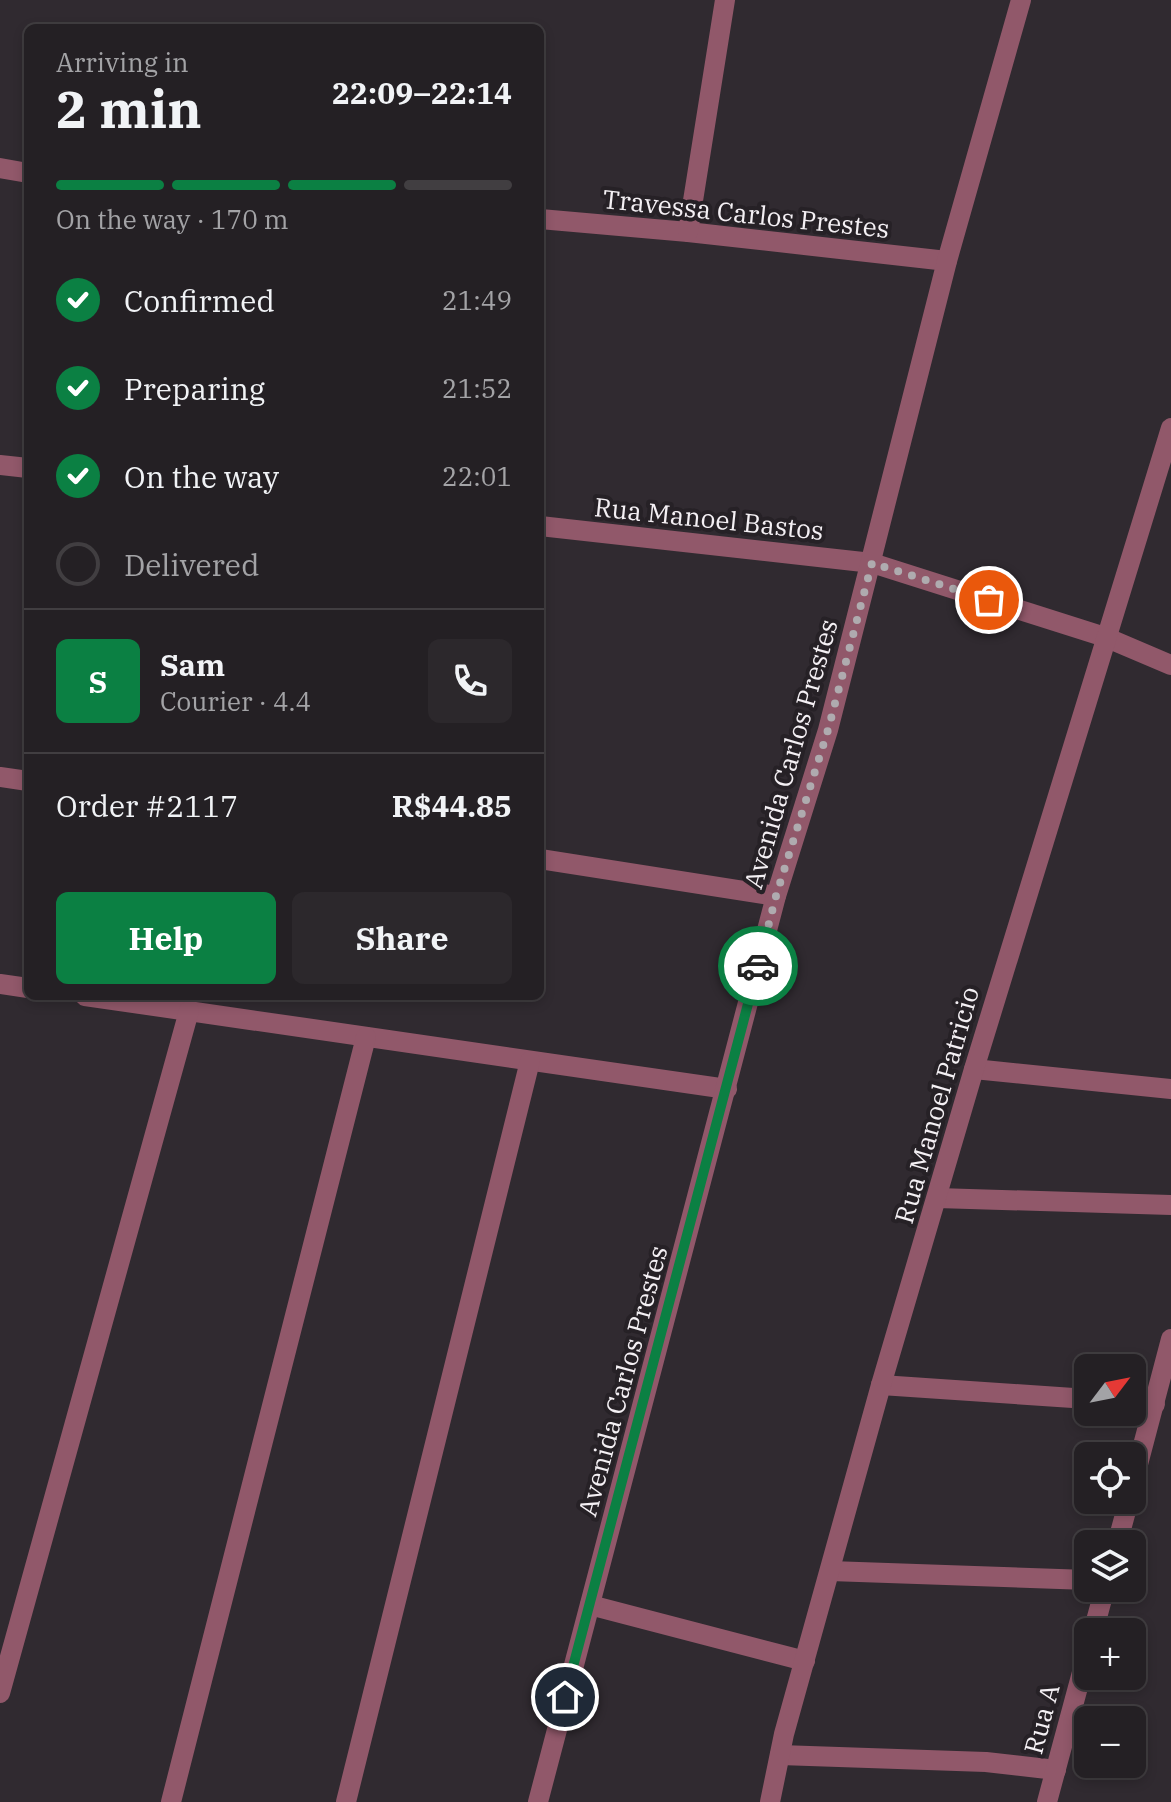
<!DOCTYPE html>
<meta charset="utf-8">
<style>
:root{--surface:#242024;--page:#2c282c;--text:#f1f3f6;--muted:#a3a3a6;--line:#413e41;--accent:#0b8043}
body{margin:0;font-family:"IBM Plex Serif",serif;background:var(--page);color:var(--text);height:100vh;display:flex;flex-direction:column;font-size:30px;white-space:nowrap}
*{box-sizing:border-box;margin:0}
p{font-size:26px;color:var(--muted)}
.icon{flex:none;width:44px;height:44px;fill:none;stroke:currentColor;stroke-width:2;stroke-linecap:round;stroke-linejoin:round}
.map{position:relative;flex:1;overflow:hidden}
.side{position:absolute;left:24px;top:24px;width:520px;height:976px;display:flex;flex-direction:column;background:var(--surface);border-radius:12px;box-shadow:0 4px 12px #0003,0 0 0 2px var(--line)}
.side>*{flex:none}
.needle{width:52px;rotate:58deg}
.tools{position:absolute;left:1074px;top:1354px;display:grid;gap:16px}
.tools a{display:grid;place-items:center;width:72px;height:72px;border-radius:12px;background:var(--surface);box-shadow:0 4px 12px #0003,0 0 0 2px var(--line);font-size:40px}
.pin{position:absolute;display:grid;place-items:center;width:68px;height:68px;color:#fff;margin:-34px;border:4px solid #fff;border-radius:50%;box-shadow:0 2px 8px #0007}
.courier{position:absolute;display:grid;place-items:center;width:80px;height:80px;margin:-40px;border:6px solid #0b8043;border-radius:50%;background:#fff;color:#222;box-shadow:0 2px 10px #0007}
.head em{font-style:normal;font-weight:700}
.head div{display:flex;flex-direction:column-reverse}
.head{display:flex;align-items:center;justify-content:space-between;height:136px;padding:0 32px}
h1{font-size:52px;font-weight:700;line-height:60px}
.bar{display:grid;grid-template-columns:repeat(4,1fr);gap:12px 8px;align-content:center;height:96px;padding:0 32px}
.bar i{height:10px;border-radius:6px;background:var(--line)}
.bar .on{background:var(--accent)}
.bar p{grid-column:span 4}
.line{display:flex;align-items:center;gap:20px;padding:0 32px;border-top:2px solid var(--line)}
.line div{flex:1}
.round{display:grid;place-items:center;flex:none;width:84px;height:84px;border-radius:12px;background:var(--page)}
ol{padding:0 32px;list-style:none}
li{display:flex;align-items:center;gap:24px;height:88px}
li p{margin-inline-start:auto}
li .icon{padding:8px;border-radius:50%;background:var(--accent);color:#fff;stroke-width:4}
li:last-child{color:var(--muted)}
li i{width:44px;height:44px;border:4px solid var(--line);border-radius:50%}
.button{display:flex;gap:16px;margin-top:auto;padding:16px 32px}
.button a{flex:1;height:92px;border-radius:12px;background:var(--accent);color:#fff;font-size:32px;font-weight:700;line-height:92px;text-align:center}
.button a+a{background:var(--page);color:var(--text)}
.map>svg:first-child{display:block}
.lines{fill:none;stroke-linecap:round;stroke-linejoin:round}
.minor{stroke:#91586a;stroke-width:20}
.done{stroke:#afabaf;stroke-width:8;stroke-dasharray:0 14.4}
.route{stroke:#0b8043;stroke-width:10}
.labels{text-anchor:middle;stroke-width:8;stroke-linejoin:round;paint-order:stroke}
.street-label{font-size:26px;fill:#f4f0f4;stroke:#262126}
</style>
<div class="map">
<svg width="1171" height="1802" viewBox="0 0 1171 1802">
<rect width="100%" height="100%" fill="#302a30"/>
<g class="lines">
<g class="minor">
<path d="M0,168L28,173"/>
<path d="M540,219L688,232L947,261"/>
<path d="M688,232L725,0"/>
<path d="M0,465L28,468"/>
<path d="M540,526L872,563L1105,637L1171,665"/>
<path d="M0,777L28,781"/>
<path d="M540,859L776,896"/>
<path d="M0,984L28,988"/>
<path d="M85,996L727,1089"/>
<path d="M974,1069L1171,1089"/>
<path d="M937,1198L1171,1205"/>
<path d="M881,1385L1088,1399"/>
<path d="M1132,1402L1155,1404"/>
<path d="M1132,1487L1171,1339"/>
<path d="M1117,1544L1129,1500"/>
<path d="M830,1571L1088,1580"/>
<path d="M590,1605L805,1661"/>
<path d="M1093,1632L1105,1588"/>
<path d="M0,1693L189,1011"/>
<path d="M780,1755L986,1762L1056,1770"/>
<path d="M171,1802L366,1037"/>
<path d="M346,1802L530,1061"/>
<path d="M538,1802L776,896L828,730L947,261L1021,0"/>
<path d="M770,1802L784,1734L881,1385L974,1069L1171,428"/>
<path d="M1047,1802L1088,1650"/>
</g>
</g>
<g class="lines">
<path class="done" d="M758,966L776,896L828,730L872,563L989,600"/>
<path class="route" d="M565,1697L758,966"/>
</g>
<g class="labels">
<g class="street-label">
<text transform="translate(746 214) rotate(6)" y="9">Travessa Carlos Prestes</text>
<text transform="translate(709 519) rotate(6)" y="9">Rua Manoel Bastos</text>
<text transform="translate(791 754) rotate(-74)" y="9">Avenida Carlos Prestes</text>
<text transform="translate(937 1105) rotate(-74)" y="9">Rua Manoel Patricio</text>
<text transform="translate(623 1381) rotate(-75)" y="9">Avenida Carlos Prestes</text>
<text transform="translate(1042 1719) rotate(-75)" y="9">Rua A</text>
</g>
</g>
</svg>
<div class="tools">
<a><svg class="needle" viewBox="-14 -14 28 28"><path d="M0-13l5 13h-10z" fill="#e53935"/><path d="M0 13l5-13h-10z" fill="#a3a3a6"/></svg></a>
<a><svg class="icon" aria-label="locate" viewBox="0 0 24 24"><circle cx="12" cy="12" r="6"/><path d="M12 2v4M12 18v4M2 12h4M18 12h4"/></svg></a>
<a><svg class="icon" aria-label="layers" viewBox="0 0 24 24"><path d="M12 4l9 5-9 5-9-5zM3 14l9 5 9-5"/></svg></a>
<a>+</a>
<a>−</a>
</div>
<div class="pin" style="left:989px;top:600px;background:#ea580c"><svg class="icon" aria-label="bag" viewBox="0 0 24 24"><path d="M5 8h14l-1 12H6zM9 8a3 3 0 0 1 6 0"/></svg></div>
<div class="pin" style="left:565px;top:1697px;background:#1f2937"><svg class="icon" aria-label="home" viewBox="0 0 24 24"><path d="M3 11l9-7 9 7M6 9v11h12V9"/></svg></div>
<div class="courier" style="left:758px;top:966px"><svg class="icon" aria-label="car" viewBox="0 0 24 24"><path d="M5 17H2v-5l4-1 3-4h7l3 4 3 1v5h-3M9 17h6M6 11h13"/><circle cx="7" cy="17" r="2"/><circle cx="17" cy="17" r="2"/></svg></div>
<section class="side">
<div class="head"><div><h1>2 min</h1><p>Arriving in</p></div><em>22:09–22:14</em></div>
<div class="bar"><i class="on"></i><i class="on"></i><i class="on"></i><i></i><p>On the way · 170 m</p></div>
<ol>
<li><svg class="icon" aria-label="check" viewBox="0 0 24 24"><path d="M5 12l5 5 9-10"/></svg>Confirmed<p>21:49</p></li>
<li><svg class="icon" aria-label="check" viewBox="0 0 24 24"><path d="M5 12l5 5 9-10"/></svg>Preparing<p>21:52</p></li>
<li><svg class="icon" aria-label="check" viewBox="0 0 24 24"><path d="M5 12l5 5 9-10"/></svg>On the way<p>22:01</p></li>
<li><i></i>Delivered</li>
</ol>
<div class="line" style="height:144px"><b class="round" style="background:var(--accent);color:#fff">S</b><div><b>Sam</b><p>Courier · 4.4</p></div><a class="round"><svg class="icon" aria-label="phone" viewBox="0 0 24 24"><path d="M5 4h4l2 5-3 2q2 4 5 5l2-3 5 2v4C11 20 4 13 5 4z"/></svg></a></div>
<div class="line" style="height:104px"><div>Order #2117</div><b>R$44.85</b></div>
<div class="button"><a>Help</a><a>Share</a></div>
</section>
</div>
